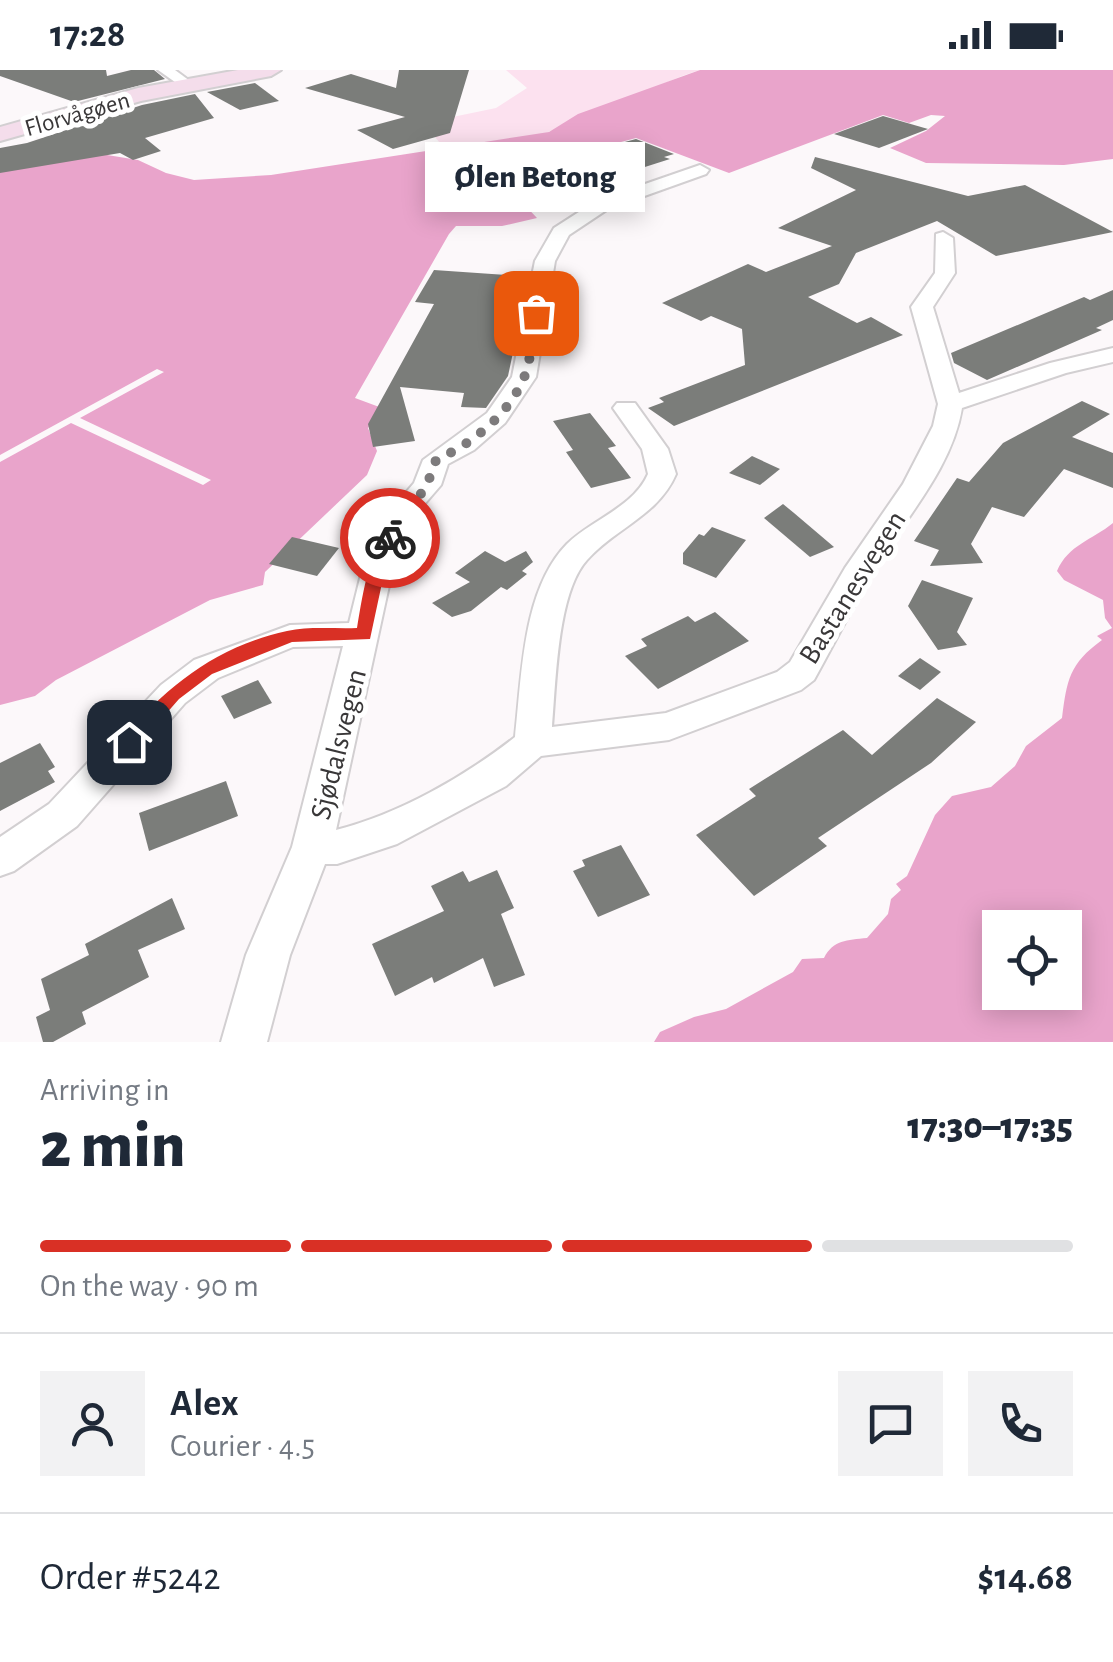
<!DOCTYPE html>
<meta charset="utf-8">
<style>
:root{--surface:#fff;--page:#f2f2f3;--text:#1f2937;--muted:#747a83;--line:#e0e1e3;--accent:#d93025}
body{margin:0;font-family:"Alegreya Sans",sans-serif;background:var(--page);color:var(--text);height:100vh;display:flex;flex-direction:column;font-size:38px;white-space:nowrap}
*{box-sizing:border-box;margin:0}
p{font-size:32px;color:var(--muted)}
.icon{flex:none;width:55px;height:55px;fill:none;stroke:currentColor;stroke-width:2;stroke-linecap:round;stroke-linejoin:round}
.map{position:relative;height:972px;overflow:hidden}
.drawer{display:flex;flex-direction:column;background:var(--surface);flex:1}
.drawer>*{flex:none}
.controls{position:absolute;left:982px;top:840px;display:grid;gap:20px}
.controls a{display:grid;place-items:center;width:100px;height:100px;border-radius:0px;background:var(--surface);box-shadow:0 5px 25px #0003;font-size:50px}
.pin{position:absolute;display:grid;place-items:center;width:85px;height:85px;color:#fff;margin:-42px;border-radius:20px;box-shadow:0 5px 15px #0006}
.courier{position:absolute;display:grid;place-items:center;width:100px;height:100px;margin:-50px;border:8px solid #d93025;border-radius:50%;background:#fff;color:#222;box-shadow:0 2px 12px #0007}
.bubble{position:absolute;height:70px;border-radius:0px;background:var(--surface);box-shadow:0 5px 25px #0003;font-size:32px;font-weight:800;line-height:70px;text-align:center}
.head em{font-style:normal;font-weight:800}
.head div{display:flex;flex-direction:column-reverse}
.head{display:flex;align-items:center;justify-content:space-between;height:170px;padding:0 40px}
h1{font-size:65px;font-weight:800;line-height:75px}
.bar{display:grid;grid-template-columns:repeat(4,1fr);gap:15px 10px;align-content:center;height:120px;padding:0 40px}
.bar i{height:12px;border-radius:8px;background:var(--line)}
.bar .selected{background:var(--accent)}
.bar p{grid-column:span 4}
.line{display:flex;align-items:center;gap:25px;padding:0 40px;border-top:2px solid var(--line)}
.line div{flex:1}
.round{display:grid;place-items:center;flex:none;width:105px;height:105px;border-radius:0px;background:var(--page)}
.status{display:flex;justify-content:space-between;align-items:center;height:70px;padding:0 50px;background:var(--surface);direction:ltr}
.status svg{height:28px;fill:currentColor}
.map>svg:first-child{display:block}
.green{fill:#fce1ef}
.water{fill:#e9a4cb;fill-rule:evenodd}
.pier{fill:#fcf8fa}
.building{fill:#7b7d7a}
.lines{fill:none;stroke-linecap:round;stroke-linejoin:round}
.street-casing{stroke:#d2cfd1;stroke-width:4}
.secondary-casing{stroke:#d2cfd1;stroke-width:4}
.street{fill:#fff;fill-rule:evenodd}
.secondary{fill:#f4ddeb;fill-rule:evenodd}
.route{fill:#d93025}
.done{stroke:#7d7b7c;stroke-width:10;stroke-dasharray:0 18}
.labels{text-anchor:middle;stroke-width:10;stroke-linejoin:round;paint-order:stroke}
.far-street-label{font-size:25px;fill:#393738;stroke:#fff}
.street-label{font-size:30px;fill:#393738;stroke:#fff}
</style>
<div class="status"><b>17:28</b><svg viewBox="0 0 49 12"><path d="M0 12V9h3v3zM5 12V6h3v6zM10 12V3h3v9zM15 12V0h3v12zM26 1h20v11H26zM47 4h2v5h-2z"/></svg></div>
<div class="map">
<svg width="1113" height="972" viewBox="0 0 1113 972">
<rect width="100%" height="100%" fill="#fcf8fa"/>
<path class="green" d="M506,0H700C677,7 658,16 636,26C608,39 578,48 551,61C521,75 476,73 444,78L435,67L409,56L496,38L527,18Z"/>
<g class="water">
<path d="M700,0H1113V89L1064,95L926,93L890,78L926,61L945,46L931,45L909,53L883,45L729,103L636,68L501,104L471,125L520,130L537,148L502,156H456L449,164L355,328L382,338L368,358L377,381L367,405L265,502L263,515L210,530L56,610L35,626L0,635V102L101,84L138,90L166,103L194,110L271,105L549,62L578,44Z"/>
<path d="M1113,453V972H654L660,962L694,947L726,939L793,902L802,889L824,888C833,870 847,870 867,868L888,844L891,829L901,820L896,814L907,806L935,745L952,726L991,717L1015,696L1026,676L1062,648C1067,610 1069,594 1102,570L1097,566L1112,558L1105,548L1103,530L1064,510L1057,501C1068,475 1092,470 1113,453ZM1000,858H1065V922H1000Z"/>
</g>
<path class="pier" d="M157,299L164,302L80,348L211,410L203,415L71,353L0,392V385Z"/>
<g class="building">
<path d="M0,0H106L107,6L131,0H154L165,9L74,32L0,6Z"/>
<path d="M399,0H469L450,63L393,79L357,60L405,47L305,18L351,4L396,18Z"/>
<path d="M255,13L279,31L240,40L207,22Z"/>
<path d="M195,24L214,48L145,68L161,81L133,90L120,83L0,103V78L27,73L142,35Z"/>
<path d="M883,46L928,59L879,78L834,64Z"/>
<path d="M636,69L674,84L664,87L670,89L626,103L580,84Z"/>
<path d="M815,87L968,126L1025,115L1113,162L996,186L937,151L856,183L839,214L808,227L857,253L871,247L903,265L674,356L648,338L664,332L659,328L745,295L742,259L711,246L701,251L662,233L748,194L766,202L832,176L778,158L856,120L811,98Z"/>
<path d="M434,200L520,206L498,259H518L508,306L486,338L461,337L464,323L400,317L415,371L373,377L368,354L434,234L415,232Z"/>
<path d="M1113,220V250L1096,258L1102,260L987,310L954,293L951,283L1084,227L1090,230Z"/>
<path d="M1082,331L1110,344L1072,367L1113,383V418L1064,399L1024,447L992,437L971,474L983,493L930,496L939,480L914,471L957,408L969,412L1003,373Z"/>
<path d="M590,343L616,376L608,378L631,408L591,418L566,382L573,380L553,351Z"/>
<path d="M752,386L780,399L760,415L729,403Z"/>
<path d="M783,434L794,443L834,477L810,487L764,448Z"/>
<path d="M712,457L746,470L716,508L683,494V483L699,464L704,466Z"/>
<path d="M292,467L339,478L317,506L269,494Z"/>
<path d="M485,481L505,492L526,481L533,492L522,501L527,504L507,520L501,517L471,541L452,547L432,533L470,512L455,503Z"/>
<path d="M922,510L973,528L957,562L967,575L938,580L908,536Z"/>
<path d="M715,542L749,571L658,619L625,586L647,576L641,569L688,546L695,552Z"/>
<path d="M920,588L941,602L920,620L898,606Z"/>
<path d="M258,610L272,633L234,649L221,626Z"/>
<path d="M937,628L976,652L931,693L818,768L827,776L754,826L696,765L756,726L749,719L843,660L872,685Z"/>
<path d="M40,673L55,697L48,701L55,712L0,741V693Z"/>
<path d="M226,711L238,746L149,781L139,743Z"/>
<path d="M621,775L650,825L598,847L573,801L585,796L582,790Z"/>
<path d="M497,800L514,838L501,844L525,905L494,917L483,888L434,913L432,907L395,926L372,874L444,841L431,816L463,801L469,812Z"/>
<path d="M172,828L185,859L138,880L149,907L82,942L86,954L53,972H43L36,947L50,940L41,909L89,885L85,874Z"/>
</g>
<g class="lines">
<defs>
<g id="street">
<path d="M158,0H175L194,14L182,17Z"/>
<path d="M700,95L709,100L706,104L608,139L569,165L555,191L536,307L505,353L474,380L448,394L441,415L422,437L395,488L336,760C399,744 464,707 515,667C522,607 522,520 567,474C592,449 633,438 648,404L642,379L613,338L617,333H635L668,379L676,404C658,446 615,458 587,490C557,523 556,613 552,657L666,643L777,602L790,592L845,498L903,414L933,356L938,334L911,237L935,203L936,164L943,162L953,168L955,203L933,237L959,323L1050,293L1113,278V292L1066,303L962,338C952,399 904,449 874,501C853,536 834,574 814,610L801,620L669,670L541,686L506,716L397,774L337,794H325L290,885L267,972H221L246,885L292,777L343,576L293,577L218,608L185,633L77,756L14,801L0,806V767L49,734L161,615L194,590L290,555L349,553L365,488L396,434L414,413L423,390L487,343L512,307L535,191L554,158L596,131Z"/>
</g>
<path id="secondary" d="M238,0H281L271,6L141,31L0,71V57L138,18Z"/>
</defs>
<use href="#street" class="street-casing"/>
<use href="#secondary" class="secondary-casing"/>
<use href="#street" class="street"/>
<use href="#secondary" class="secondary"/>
</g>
<path class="route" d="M390,463L398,468L382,513L370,569L292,572L212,604L179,629L136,678H122V667C170,615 215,577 287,561C309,556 335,559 357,558C361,535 369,474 390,463Z"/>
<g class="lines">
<path class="done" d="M390,468L427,415L436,390C472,374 511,343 525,305C532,286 532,263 536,243"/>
</g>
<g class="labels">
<g class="far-street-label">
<text transform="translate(77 43) rotate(-16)" y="9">Florvågøen</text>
</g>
<g class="street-label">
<text transform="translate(852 517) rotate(-58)" y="10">Bastanesvegen</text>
<text transform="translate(338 674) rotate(-76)" y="10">Sjødalsvegen</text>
</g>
</g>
</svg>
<div class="controls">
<a><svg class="icon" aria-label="locate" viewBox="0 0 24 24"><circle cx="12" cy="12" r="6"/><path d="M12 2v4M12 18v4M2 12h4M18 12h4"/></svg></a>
</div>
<div class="pin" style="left:536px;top:243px;background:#ea580c"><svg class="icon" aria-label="bag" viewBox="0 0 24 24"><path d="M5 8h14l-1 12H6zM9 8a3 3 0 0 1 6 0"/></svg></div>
<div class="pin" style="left:129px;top:672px;background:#1f2937"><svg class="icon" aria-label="home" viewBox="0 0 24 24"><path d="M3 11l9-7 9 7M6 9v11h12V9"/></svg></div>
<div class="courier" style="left:390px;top:468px"><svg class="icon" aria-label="bike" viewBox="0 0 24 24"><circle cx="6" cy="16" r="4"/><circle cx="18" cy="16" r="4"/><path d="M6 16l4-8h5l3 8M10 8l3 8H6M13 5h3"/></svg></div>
<div class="bubble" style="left:425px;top:72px;width:220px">Ølen Betong</div>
</div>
<section class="drawer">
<div class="head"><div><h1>2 min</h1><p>Arriving in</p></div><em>17:30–17:35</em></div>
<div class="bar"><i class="selected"></i><i class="selected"></i><i class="selected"></i><i></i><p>On the way · 90 m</p></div>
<div class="line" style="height:180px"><a class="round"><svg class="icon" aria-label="person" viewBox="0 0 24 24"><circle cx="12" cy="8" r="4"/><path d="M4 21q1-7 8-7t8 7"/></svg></a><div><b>Alex</b><p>Courier · 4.5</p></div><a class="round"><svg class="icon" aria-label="chat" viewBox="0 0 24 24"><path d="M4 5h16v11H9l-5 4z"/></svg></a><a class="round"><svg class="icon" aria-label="phone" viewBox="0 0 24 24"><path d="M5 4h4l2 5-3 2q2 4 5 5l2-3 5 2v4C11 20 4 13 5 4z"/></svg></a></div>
<div class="line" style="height:130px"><div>Order #5242</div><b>$14.68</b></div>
</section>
